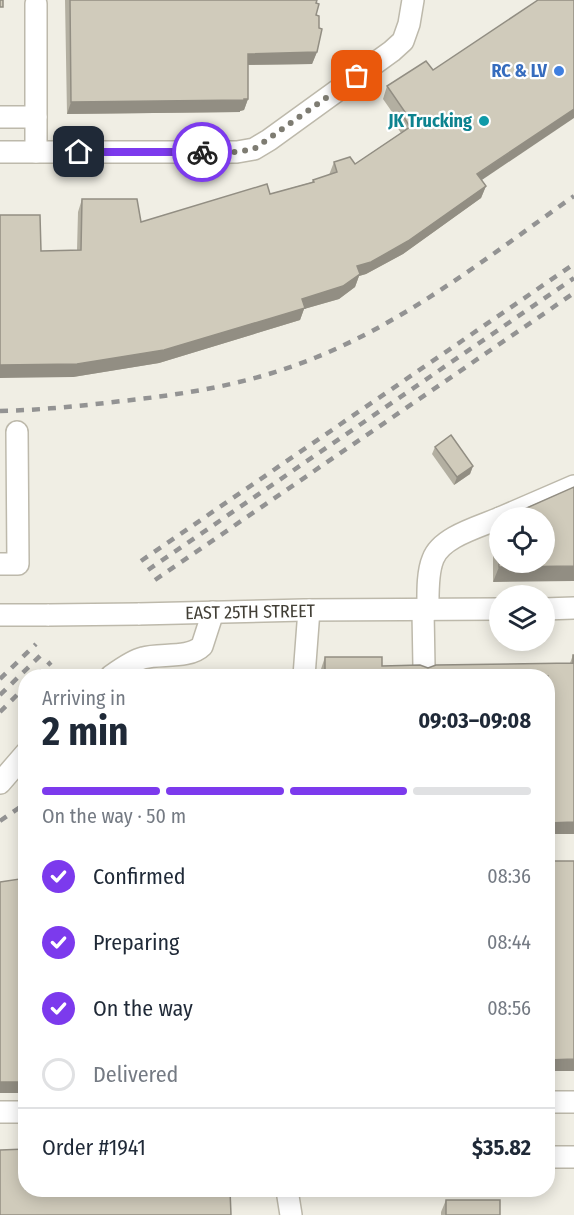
<!DOCTYPE html>
<meta charset="utf-8">
<style>
:root{--surface:#fff;--page:#f2f2f3;--text:#1f2937;--muted:#747a83;--line:#e0e1e3;--accent:#7c3aed}
body{margin:0;font-family:"Fira Sans Condensed",sans-serif;background:var(--page);color:var(--text);height:100vh;display:flex;flex-direction:column;font-size:22px;white-space:nowrap}
*{box-sizing:border-box;margin:0}
p{font-size:20px;color:var(--muted)}
.icon{flex:none;width:33px;height:33px;fill:none;stroke:currentColor;stroke-width:2;stroke-linecap:round;stroke-linejoin:round}
.map{position:relative;flex:1;overflow:hidden}
.sheet{position:absolute;left:18px;top:669px;width:537px;height:528px;display:flex;flex-direction:column;background:var(--surface);border-radius:24px;box-shadow:0 3px 15px #0003}
.sheet>*{flex:none}
.controls{position:absolute;left:489px;top:507px;display:grid;gap:12px}
.controls a{display:grid;place-items:center;width:66px;height:66px;border-radius:50%;background:var(--surface);box-shadow:0 3px 15px #0003;font-size:30px}
.pin{position:absolute;display:grid;place-items:center;width:51px;height:51px;color:#fff;margin:-26px;border-radius:12px;box-shadow:0 3px 9px #0006}
.courier{position:absolute;display:grid;place-items:center;width:60px;height:60px;margin:-30px;border:4px solid #7c3aed;border-radius:50%;background:#fff;color:#222;box-shadow:0 2px 8px #0007}
.overview em{font-style:normal;font-weight:700}
.overview div{display:flex;flex-direction:column-reverse}
.overview{display:flex;align-items:center;justify-content:space-between;height:102px;padding:0 24px}
h1{font-size:39px;font-weight:700;line-height:45px}
.bar{display:grid;grid-template-columns:repeat(4,1fr);gap:9px 6px;align-content:center;height:72px;padding:0 24px}
.bar i{height:8px;border-radius:4px;background:var(--line)}
.bar .on{background:var(--accent)}
.bar p{grid-column:span 4}
.line{display:flex;align-items:center;gap:15px;padding:0 24px;border-top:2px solid var(--line)}
.line div{flex:1}
ol{padding:0 24px;list-style:none}
li{display:flex;align-items:center;gap:18px;height:66px}
li p{margin-inline-start:auto}
li .icon{padding:6px;border-radius:50%;background:var(--accent);color:#fff;stroke-width:4}
li:last-child{color:var(--muted)}
li i{width:33px;height:33px;border:3px solid var(--line);border-radius:50%}
.map>svg:first-child{display:block}
.lines{fill:none;stroke-linecap:round;stroke-linejoin:round}
.minor-casing{stroke:#bdb9ab;stroke-width:24}
.minor{stroke:#fff;stroke-width:21}
.rail{stroke:#939393;stroke-width:4.5;stroke-dasharray:8 8;stroke-linecap:butt}
.minor-bridge-casing{stroke:#bdb9ab;stroke-width:24;stroke-linecap:butt}
.minor-bridge{stroke:#fff;stroke-width:21}
.wall{fill:#b3afa1}
.shaded-wall{fill:#928e83}
.building{fill:#d0cbbb;stroke:#928e83;stroke-width:1.5}
.done{stroke:#7e7c72;stroke-width:6;stroke-dasharray:0 10.8}
.route{stroke:#7c3aed;stroke-width:8}
.shop-dot{fill:#3f7fe0;stroke:#fff;stroke-width:2}
.culture-dot{fill:#0f9aa8;stroke:#fff;stroke-width:2}
.labels{text-anchor:middle;stroke-width:4.5;stroke-linejoin:round;paint-order:stroke}
.shop-label{font-size:18px;font-weight:bold;fill:#366cbe;stroke:#fff;text-anchor:end}
.culture-label{font-size:18px;font-weight:bold;fill:#0d838f;stroke:#fff;text-anchor:end}
.street-label{font-size:18px;fill:#413e35;stroke:#fff}
</style>
<div class="map">
<svg width="574" height="1215" viewBox="0 0 574 1215">
<rect width="100%" height="100%" fill="#f0eee4"/>
<g class="lines">
<defs>
<g id="minor">
<path d="M0,117H36"/>
<path d="M0,152H237L254,149L269,140L392,51L403,41L409,24L413,0"/>
<path d="M36,152V4"/>
<path d="M500,518L574,486"/>
<path d="M0,564H18L17,432"/>
<path d="M544,609L574,608"/>
<path d="M423,611L424,667"/>
<path d="M428,611C428,595 427,573 433,559C441,537 479,527 500,518"/>
<path d="M138,614L304,610L500,609"/>
<path d="M0,615H49"/>
<path d="M111,676C118,671 134,660 143,658C160,653 189,659 202,646L213,612"/>
<path d="M304,676L309,610"/>
<path d="M0,783L26,753"/>
<path d="M548,1102H574"/>
<path d="M0,1112H26"/>
<path d="M548,1157H574"/>
<path d="M287,1190L291,1215"/>
</g>
</defs>
<use href="#minor" class="minor-casing"/>
<use href="#minor" class="minor"/>
<g class="rail">
<path d="M0,411C41,410 81,406 122,401C189,394 254,383 317,357C410,319 492,254 574,196"/>
<path d="M141,561L574,264"/>
<path d="M148,570L574,278"/>
<path d="M155,580L574,293"/>
<path d="M36,676L51,662"/>
<path d="M0,679L36,644"/>
<path d="M0,695L43,653"/>
<path d="M0,712L26,686"/>
<path d="M0,821L26,803"/>
</g>
<defs>
<path id="minor-bridge" d="M49,615L138,614"/>
</defs>
<use href="#minor-bridge" class="minor-bridge-casing"/>
<use href="#minor-bridge" class="minor-bridge"/>
</g>
<g class="wall">
<path d="M65,0H317L316,15L317,52L312,64L248,65V99L244,110L240,111V112L67,114Z"/>
<path d="M387,86L482,180L486,186L481,198L403,254L366,274L359,276L355,287L339,299L304,309L300,320L159,363L73,377L41,251L77,250L78,212L82,199L141,222L270,194L312,182L313,180L329,175L334,162L355,164L401,133L397,127L399,122L383,99Z"/>
<path d="M435,447L473,466L470,474L454,485L432,454Z"/>
<path d="M574,487L493,582V535L498,520Z"/>
<path d="M573,655L574,834H548V676H321V669L325,657L382,666L428,668L570,663Z"/>
<path d="M446,1200L500,1215H441V1212Z"/>
</g>
<g class="shaded-wall">
<path d="M317,52L312,64L243,65L248,54Z"/>
<path d="M248,99L244,110L240,111V112L67,114L71,102Z"/>
<path d="M574,109V118L473,186L477,174Z"/>
<path d="M486,186L481,198L403,254L366,274L359,276L355,287L339,299L304,309L300,320L159,363L73,377L0,378V365L302,299L357,266Z"/>
<path d="M473,466L470,474L454,485L457,477Z"/>
<path d="M574,566V581L493,582L499,567Z"/>
<path d="M574,822V834H548V823Z"/>
<path d="M23,934H26V945H19Z"/>
<path d="M574,1059V1071H548V1060Z"/>
<path d="M0,1082H25L21,1093H0Z"/>
</g>
<g class="building">
<rect x="0" y="0" width="3" height="7"/>
<path d="M70,0H317L316,3L319,4L316,15L319,16V28L322,29L317,52L248,54V99H244V100L71,102Z"/>
<path d="M538,0H574V109L477,174L486,186L408,241L371,262L357,266L360,274L343,286L302,299L305,308L164,350L77,364L0,365V215H40L41,251L81,250L82,199H137L141,222L267,184L270,194L314,182L313,180L337,172L334,162L350,157L355,164L410,127L402,114L405,112L387,86L426,61L433,70Z"/>
<path d="M451,435L473,466L457,477L435,447Z"/>
<path d="M574,487V566L499,567L498,520L500,519V562H544V518H504Z"/>
<path d="M573,655H574V822L548,823V676H325V657H382V666L420,665L428,668L436,665L573,663Z"/>
<path d="M548,861H574V1059L548,1060Z"/>
<path d="M26,878V934H23L25,1082H0V882Z"/>
<path d="M26,1149V1190H230L231,1215H0V1150Z"/>
<rect x="446" y="1200" width="54" height="15"/>
</g>
<g class="lines">
<path class="done" d="M202,152H237L254,149L357,76"/>
<path class="route" d="M79,152H202"/>
</g>
<circle class="shop-dot" cx="559" cy="71" r="6"/>
<circle class="culture-dot" cx="484" cy="121" r="6"/>
<g class="labels">
<g class="shop-label">
<text x="547" y="77">RC &amp; LV</text>
</g>
<g class="culture-label">
<text x="472" y="127">JK Trucking</text>
</g>
<g class="street-label">
<text transform="translate(250 612) rotate(-1)" y="6">EAST 25TH STREET</text>
</g>
</g>
</svg>
<div class="controls">
<a><svg class="icon" aria-label="locate" viewBox="0 0 24 24"><circle cx="12" cy="12" r="6"/><path d="M12 2v4M12 18v4M2 12h4M18 12h4"/></svg></a>
<a><svg class="icon" aria-label="layers" viewBox="0 0 24 24"><path d="M12 4l9 5-9 5-9-5zM3 14l9 5 9-5"/></svg></a>
</div>
<div class="pin" style="left:357px;top:76px;background:#ea580c"><svg class="icon" aria-label="bag" viewBox="0 0 24 24"><path d="M5 8h14l-1 12H6zM9 8a3 3 0 0 1 6 0"/></svg></div>
<div class="pin" style="left:79px;top:152px;background:#1f2937"><svg class="icon" aria-label="home" viewBox="0 0 24 24"><path d="M3 11l9-7 9 7M6 9v11h12V9"/></svg></div>
<div class="courier" style="left:202px;top:152px"><svg class="icon" aria-label="bike" viewBox="0 0 24 24"><circle cx="6" cy="16" r="4"/><circle cx="18" cy="16" r="4"/><path d="M6 16l4-8h5l3 8M10 8l3 8H6M13 5h3"/></svg></div>
<section class="sheet">
<div class="overview"><div><h1>2 min</h1><p>Arriving in</p></div><em>09:03–09:08</em></div>
<div class="bar"><i class="on"></i><i class="on"></i><i class="on"></i><i></i><p>On the way · 50 m</p></div>
<ol>
<li><svg class="icon" aria-label="check" viewBox="0 0 24 24"><path d="M5 12l5 5 9-10"/></svg>Confirmed<p>08:36</p></li>
<li><svg class="icon" aria-label="check" viewBox="0 0 24 24"><path d="M5 12l5 5 9-10"/></svg>Preparing<p>08:44</p></li>
<li><svg class="icon" aria-label="check" viewBox="0 0 24 24"><path d="M5 12l5 5 9-10"/></svg>On the way<p>08:56</p></li>
<li><i></i>Delivered</li>
</ol>
<div class="line" style="height:78px"><div>Order #1941</div><b>$35.82</b></div>
</section>
</div>
